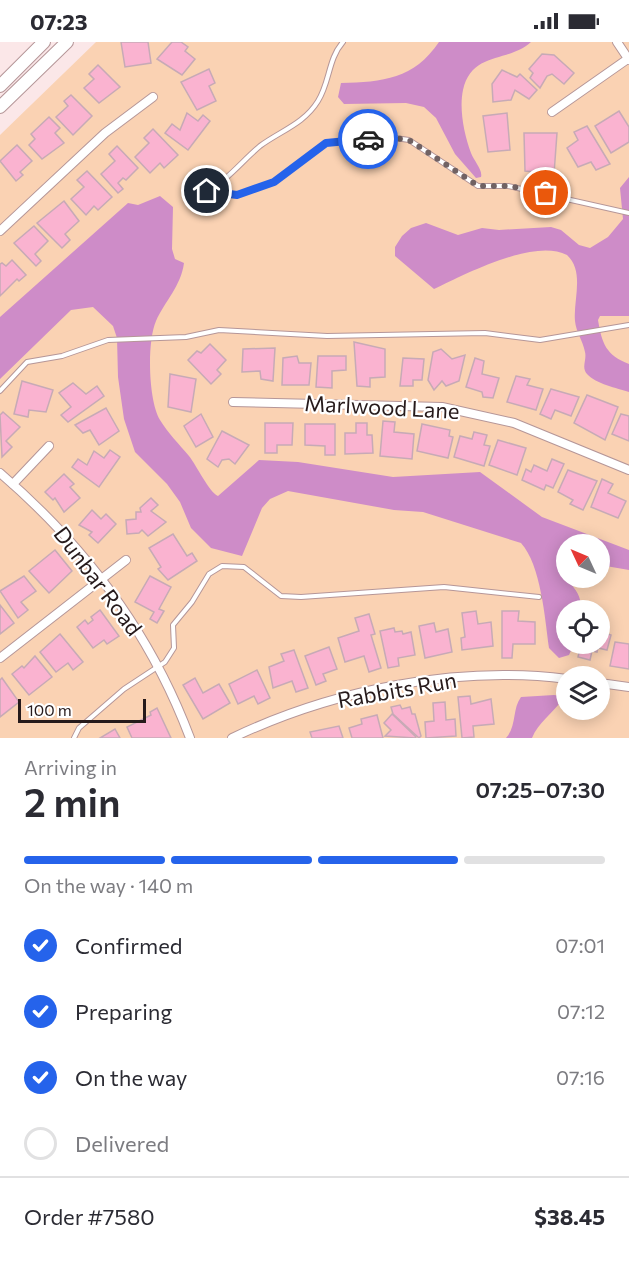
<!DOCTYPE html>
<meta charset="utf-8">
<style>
:root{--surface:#fff;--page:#f2f2f3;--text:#2b2b33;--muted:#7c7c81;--line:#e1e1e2;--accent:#2563eb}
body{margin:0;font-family:Commissioner,sans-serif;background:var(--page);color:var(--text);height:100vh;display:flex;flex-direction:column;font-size:22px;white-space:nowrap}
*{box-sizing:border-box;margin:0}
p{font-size:20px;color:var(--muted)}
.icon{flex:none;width:33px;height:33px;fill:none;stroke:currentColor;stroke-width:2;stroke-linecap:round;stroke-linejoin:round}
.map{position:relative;height:696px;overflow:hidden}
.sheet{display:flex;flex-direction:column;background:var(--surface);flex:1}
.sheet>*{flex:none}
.needle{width:39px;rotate:314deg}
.tools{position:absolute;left:556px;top:492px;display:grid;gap:12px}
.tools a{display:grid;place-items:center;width:54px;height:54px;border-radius:50%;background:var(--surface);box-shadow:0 3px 15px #0003;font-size:30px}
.scale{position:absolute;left:18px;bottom:15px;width:128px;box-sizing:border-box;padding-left:6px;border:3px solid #261a1b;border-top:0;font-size:16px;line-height:21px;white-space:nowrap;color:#261a1b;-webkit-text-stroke:4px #fff;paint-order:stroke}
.pin{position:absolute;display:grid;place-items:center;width:51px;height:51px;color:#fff;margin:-26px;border:3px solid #fff;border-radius:50%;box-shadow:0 2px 6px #0007}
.courier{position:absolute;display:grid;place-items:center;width:60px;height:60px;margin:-30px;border:4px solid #2563eb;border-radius:50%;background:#fff;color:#222;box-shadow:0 2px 8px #0007}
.summary em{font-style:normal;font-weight:600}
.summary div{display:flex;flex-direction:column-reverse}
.summary{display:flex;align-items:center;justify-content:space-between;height:102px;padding:0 24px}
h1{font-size:39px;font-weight:600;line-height:45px}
.bar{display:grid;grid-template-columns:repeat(4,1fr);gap:9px 6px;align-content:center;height:72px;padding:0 24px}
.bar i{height:8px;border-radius:4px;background:var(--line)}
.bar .selected{background:var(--accent)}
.bar p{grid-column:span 4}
.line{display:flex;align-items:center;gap:15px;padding:0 24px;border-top:2px solid var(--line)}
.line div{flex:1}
ol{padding:0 24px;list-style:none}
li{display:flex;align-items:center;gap:18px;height:66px}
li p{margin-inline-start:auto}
li .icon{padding:6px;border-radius:50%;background:var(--accent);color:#fff;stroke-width:4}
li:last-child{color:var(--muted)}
li i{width:33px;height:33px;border:3px solid var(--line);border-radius:50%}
.status{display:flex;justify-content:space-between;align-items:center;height:42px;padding:0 30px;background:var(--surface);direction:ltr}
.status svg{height:16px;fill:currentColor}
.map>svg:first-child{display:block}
.green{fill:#fad2b3;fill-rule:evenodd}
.water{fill:#ce8cc8}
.building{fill:#fab3d0;stroke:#c7aab6;stroke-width:1.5}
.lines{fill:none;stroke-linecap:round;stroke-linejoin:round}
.lane-casing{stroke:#b59698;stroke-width:6}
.street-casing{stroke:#b59698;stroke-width:10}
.primary-casing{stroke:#b59698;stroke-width:14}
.lane{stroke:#fff;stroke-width:4}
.street{stroke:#fff;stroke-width:8}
.primary{stroke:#fff;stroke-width:12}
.done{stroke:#716263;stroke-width:6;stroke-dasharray:0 10.8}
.route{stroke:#2563eb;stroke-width:8}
.labels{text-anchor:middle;stroke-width:4.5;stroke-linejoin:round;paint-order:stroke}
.street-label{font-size:22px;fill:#261a1b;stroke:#fff}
</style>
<div class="status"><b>07:23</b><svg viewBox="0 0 49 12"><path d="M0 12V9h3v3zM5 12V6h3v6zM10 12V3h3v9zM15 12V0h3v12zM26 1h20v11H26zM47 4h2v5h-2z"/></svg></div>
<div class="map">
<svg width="629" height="696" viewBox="0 0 629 696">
<rect width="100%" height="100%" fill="#fbe7e8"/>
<path class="green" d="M96,0H629V696H0V93ZM567,502H600V536H567ZM567,568H600V602H567ZM567,634H600V668H567Z"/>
<g class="water">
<path d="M439,0H531C508,21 472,9 463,48C459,67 464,92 471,111C474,119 483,128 481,135L476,136L455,112L436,76L424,65L406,61L344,62L338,55L341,41C383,40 414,37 439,0Z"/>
<path d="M629,135V274H600L598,278C602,302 606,313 629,322V350C617,346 596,342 587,332C581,325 587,318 585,310C583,299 576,290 575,279C573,258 585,230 567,213C533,196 464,233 434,247L395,214V205L402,194L411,186L426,181L458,193L482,186L499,188L551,185L561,188L579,203L590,206L608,195L623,177L620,146Z"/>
<path d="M160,154L173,165L172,207L175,217L184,221C181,244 165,259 156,279C147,299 148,358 160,378C168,391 179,402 189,414C197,424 209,450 218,454L259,418L298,420L393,435L480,430L542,475L629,508V528L600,523V502H567L566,534C573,547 583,552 580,568H567V602H574L569,613L559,616L549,606C545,577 541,523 521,501L423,470L394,468L288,449L270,457L262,466L242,514L211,506L191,486L180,460L167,442L135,410L124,377L118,335L117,296L113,284L93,265L71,268L0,337V275L128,161L138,163Z"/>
<path d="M554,653L561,654L562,658C553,671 538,681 532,696H506C517,684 512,667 521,655Z"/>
</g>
<g class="building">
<path d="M121,0H148L151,21L125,25Z"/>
<path d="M172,0H181L188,5L185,9L195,17L182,33L157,17Z"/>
<path d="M542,12L554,13L574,31L564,42L552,32L547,34L540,46L530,36L533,31L529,27Z"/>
<path d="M98,23L120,45L99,61L84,46L94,37L89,32Z"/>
<path d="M209,27L215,41L209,44L216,59L197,68L181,40Z"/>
<path d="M502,28L517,35L520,32L537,48L529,57L515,48L511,58L493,60L492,42Z"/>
<path d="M71,53L92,74L73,93L56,75L68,64L64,59Z"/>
<path d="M619,69L629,85V100L611,111L595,84Z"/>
<path d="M187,71L198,79L203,73L210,79L188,108L165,91L172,82L180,88Z"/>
<path d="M507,71L510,108L488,110L483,74Z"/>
<path d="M49,75L60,86L55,91L64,101L42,117L29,103L35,97L31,92Z"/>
<path d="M587,84L610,122L596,128L591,120L578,125L567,106L578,98L574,90Z"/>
<path d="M153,87L178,113L164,126L160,121L150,131L135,115L149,101L144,96Z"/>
<path d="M524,91H557L554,132L525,129Z"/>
<path d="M17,103L32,119L20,130L23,133L16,139L0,119Z"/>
<path d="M117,104L138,126L126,138L123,136L118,141L123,147L118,151L101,132L115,119L109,112Z"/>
<path d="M87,129L112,155L98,168L94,164L86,173L71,157L84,145L77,138Z"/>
<path d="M64,159L79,179L65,192L70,198L62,206L37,181Z"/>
<path d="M34,184L48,199L35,212L41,219L36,224L14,201Z"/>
<path d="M12,218L26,233L19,239L17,237L0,254V222L2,221L6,224Z"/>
<path d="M354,300L385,307V335L370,336V345L357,344Z"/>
<path d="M210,302L226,318L217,328L221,332L211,342L188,318L197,309L201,311Z"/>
<path d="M275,306L273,339L261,337L260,329L242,330L243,307Z"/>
<path d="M441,307L452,317L465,313L459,339L446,344L442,339L434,348L428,338L433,310Z"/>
<path d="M297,314L299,321H311L309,343H282L283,316Z"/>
<path d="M318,314H346V328L332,329V346L316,345Z"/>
<path d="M403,316L424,317L422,338H413V344H400Z"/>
<path d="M475,316L484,319L482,332L499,336L493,356L483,355L482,350L466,345Z"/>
<path d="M170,332L196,337L191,370L168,365Z"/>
<path d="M516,334L530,337L527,343L543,347L536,368L507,360Z"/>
<path d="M22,339L53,348L46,370L29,368L28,375L14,372Z"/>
<path d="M73,341L86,352L97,344L104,354L68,380L61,373L71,365L59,351Z"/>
<path d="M551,347L579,355L571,374L555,368L551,377L540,372Z"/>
<path d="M587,353L618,365L605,398L574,381Z"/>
<path d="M106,366L119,389L99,403L90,388L83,391L75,383Z"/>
<path d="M3,370L20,385L6,399L12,405L2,415L0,373Z"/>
<path d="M201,372L213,395L196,405L184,384Z"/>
<path d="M621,372L629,374V399L612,392Z"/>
<path d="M383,379L395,380L394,390L414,392L412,417L380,414Z"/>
<path d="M265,381H293L292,403H277V411H265Z"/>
<path d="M356,381H367V393H372L373,411L345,412V391H356Z"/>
<path d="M305,382H335V413H325V404L305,403Z"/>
<path d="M422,382L450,388L449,394L453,395L448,416L417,409Z"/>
<path d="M222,389L249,403L235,422L229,417L222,418L218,425L207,417Z"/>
<path d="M474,390L487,393L484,403L490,404L484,424L454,415L460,394L472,397Z"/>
<path d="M498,398L526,406L517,433L489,423Z"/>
<path d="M110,408L120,415L99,445L72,425L78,417L87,423L94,409L104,416Z"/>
<path d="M552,417L564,422L553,446L546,443L544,448L522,438L526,427L531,430L534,423L547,429Z"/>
<path d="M568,428L597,439L583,468L570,462L573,458L558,450Z"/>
<path d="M64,432L74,442L70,445L80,456L64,470L55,456L53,458L45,450Z"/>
<path d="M602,437L613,442L608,451L626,459L618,476L591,465Z"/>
<path d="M151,456L158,463L151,469L166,480L148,494L142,488L139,491L127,492L126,478L136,477V470H141L140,466Z"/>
<path d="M92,468L101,477L106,472L116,482L98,501L89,493L92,490L79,483Z"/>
<path d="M173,492L187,514L192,511L197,519L168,538L158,527L161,525L149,506Z"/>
<path d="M55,508L72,529L49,551L29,529Z"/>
<path d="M24,534L36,549L21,560L28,568L18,576L0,549Z"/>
<path d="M150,534L171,545L159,567L164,569L157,581L150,577L154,570L135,560Z"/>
<path d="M0,563L14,581L0,592Z"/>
<path d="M100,568L119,594L107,602L104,598L93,606L77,585L85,578L88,582L93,578L91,575Z"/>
<path d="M476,569L478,582L491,580L493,604L462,608L461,596L465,595L462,571Z"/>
<path d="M502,569H519L518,579L535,580V602H513L512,616H502Z"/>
<path d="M369,572L375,592L371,593L381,626L369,630L364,614L345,620L338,596L359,589L355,576Z"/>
<path d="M434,581L436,590L448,587L452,610L425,616L419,584Z"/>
<path d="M394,586L395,590L402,589L403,592L411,590L415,613L398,616L399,624L388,626L380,589Z"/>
<path d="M600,590L611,593L607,608L598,606L597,610L592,609L590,618L578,615L581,602H600Z"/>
<path d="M60,592L83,620L73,628L68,621L56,630L40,610Z"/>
<path d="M615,600L629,602V627L610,624Z"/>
<path d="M329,605L337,627L323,632L326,639L316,643L305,614Z"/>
<path d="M294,608L308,646L296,650L292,639L273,646L269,625L284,619L281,612Z"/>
<path d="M35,614L52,635L29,653L12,632L22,624L24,626Z"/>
<path d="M257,628L270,656L258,662L254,654L238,662L229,642Z"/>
<path d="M2,636L19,660L0,675V638Z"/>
<path d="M195,636L203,651L219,642L230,661L203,677L183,643Z"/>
<path d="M470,654L471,662L491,657L494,682L473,684L474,695L462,696L458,655Z"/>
<path d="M445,660L446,678L455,677L456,694L426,696L425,680L434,679L433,661Z"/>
<path d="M400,663L402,667L410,665L412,672H415L421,694L419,696L393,672L391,665Z"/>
<path d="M157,666L171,696H132L127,685L151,673L150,670Z"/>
<path d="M392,672L416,695L415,696L385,694L391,688L384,681Z"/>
<path d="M377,673L383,696H352L349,686L362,682L361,677Z"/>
<path d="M339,684L343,696H312L310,690Z"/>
<path d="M115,687L120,696H100Z"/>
</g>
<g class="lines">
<defs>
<g id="lane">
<path d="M343,0C328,17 330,40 318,59C304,82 280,89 260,104C241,120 229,137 207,149L237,153L274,140L326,101L382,94L409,98L478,144H508L629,171"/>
<path d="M0,349L27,320L62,314L108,298L186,295L219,288L327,294L485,291L540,298L629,283"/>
<path d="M74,696L79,686L124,647L165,620L174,606L173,583L192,560L209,532L222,524L244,525L281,554L301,555L444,545L539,555"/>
</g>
<g id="street">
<path d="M617,0L629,18"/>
<path d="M552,70L629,16"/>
<path d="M0,189L105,91L153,55"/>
<path d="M233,360L442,365L514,381L629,428"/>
<path d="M0,431C84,503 151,592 190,696"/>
<path d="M13,442L49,404"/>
<path d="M0,616L126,518"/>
<path d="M600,641L629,645"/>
<path d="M232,696C333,648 456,623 567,637"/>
</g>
<g id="primary">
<path d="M0,44L44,0"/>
<path d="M0,65L67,0"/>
</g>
</defs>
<use href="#lane" class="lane-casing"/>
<use href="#street" class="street-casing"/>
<use href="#primary" class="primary-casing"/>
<use href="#lane" class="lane"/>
<use href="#street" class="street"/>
<use href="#primary" class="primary"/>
</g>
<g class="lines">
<path class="done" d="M368,97L382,94L409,98L478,144H508L546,151"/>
<path class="route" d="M207,149L237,153L274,140L326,101L368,97"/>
</g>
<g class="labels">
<g class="street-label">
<text transform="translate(382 365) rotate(3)" y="8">Marlwood Lane</text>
<text transform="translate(98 539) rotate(53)" y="8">Dunbar Road</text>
<text transform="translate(397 648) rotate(-10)" y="8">Rabbits Run</text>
</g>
</g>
</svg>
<div class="tools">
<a><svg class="needle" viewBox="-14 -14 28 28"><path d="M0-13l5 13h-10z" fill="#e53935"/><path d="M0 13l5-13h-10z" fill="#7c7c81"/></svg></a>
<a><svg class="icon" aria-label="locate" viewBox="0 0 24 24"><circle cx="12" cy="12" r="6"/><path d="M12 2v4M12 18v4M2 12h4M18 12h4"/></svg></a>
<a><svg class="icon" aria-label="layers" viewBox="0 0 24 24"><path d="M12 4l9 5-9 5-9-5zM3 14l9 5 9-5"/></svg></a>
</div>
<div class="scale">100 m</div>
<div class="pin" style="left:546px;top:151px;background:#ea580c"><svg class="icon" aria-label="bag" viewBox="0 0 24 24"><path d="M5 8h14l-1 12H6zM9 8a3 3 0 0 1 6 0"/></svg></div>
<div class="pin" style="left:207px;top:149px;background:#1f2937"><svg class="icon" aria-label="home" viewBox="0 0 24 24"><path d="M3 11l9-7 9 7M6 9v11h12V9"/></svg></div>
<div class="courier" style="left:368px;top:97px"><svg class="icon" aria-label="car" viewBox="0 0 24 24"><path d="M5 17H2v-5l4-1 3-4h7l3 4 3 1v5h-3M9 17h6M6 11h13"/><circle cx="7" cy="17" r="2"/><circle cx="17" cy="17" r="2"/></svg></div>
</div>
<section class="sheet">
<div class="summary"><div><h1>2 min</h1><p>Arriving in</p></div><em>07:25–07:30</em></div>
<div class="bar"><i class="selected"></i><i class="selected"></i><i class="selected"></i><i></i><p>On the way · 140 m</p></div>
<ol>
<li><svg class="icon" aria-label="check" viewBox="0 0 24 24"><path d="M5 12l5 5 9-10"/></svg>Confirmed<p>07:01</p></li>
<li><svg class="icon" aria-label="check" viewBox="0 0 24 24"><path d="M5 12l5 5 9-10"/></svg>Preparing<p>07:12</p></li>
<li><svg class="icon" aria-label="check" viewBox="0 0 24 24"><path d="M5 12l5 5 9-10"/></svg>On the way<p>07:16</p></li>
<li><i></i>Delivered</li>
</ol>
<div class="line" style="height:78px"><div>Order #7580</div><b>$38.45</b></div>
</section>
